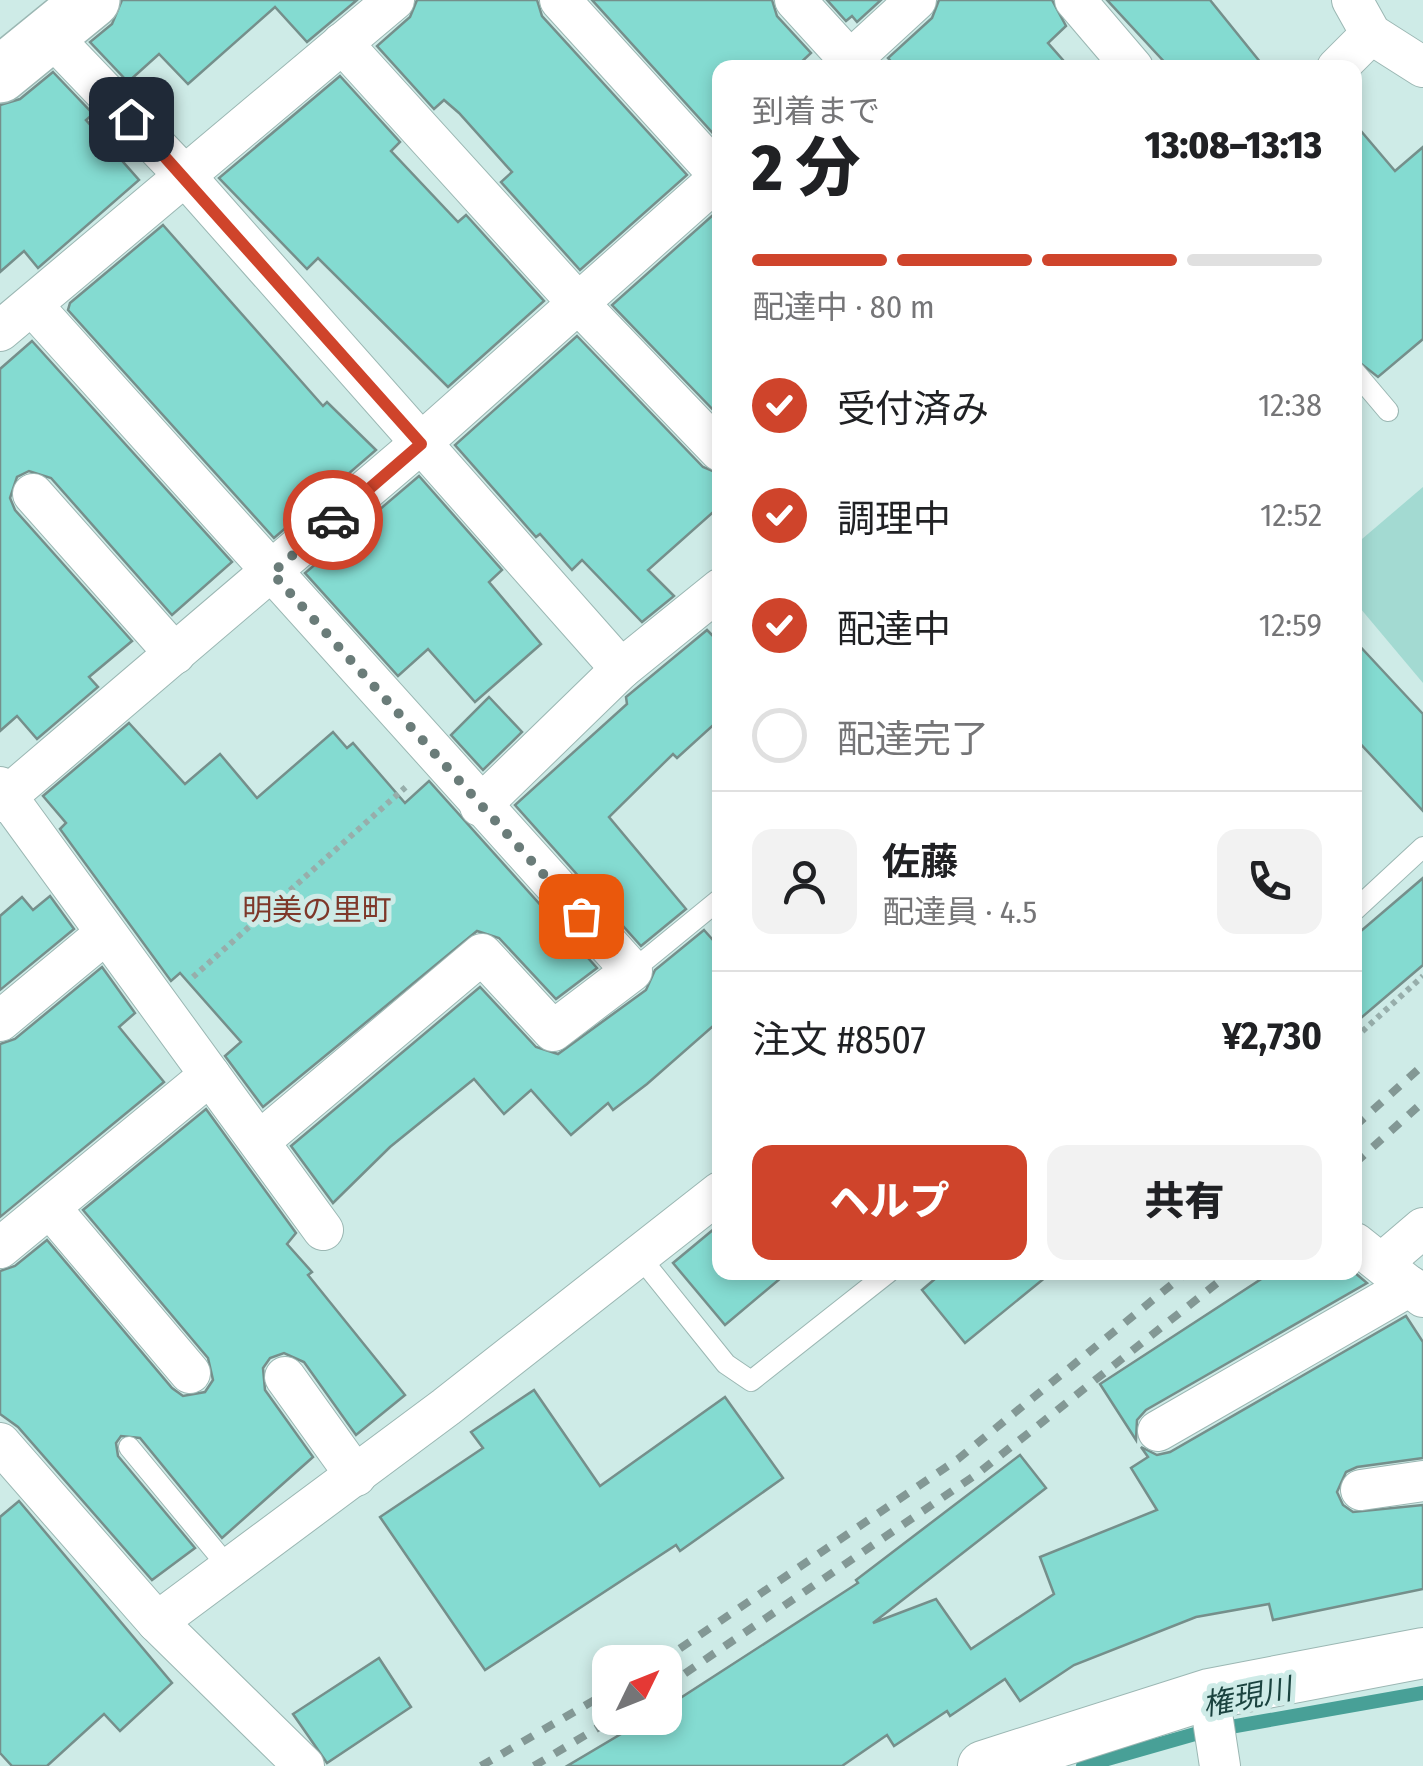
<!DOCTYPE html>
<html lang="ja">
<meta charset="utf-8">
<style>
:root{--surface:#fff;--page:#f2f2f2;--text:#202124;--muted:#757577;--line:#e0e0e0;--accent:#cf442b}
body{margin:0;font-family:"Fira Sans Condensed","Noto Sans JP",sans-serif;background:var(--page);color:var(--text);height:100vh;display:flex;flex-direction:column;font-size:38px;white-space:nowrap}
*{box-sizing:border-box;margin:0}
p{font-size:32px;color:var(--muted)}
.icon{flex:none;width:55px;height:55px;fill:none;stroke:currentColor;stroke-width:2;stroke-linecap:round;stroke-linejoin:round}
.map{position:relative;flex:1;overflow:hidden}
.side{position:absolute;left:712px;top:60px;width:650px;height:1220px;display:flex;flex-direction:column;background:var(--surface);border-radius:20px;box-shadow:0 5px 15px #0003}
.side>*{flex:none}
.needle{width:65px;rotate:47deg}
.controls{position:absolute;left:592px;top:1645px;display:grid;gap:20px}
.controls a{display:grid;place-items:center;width:90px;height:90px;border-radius:20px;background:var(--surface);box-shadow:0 5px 15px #0003;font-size:50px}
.pin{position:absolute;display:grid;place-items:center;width:85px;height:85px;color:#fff;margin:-42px;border-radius:20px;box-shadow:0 5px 15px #0006}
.courier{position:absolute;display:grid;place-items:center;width:100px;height:100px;margin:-50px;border:8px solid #cf442b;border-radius:50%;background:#fff;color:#222;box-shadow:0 2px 12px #0007}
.headline em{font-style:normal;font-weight:800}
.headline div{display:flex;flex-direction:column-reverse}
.headline{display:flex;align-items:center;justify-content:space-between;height:170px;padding:0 40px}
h1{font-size:65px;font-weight:800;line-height:75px}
.bar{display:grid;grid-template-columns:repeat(4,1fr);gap:15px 10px;align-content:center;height:120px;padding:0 40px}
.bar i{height:12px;border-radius:8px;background:var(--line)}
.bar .selected{background:var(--accent)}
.bar p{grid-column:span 4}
.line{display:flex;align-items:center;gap:25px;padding:0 40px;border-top:2px solid var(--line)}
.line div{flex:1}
.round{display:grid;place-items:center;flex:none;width:105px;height:105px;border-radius:20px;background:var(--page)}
ol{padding:0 40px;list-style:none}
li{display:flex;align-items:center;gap:30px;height:110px}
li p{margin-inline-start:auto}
li .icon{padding:10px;border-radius:50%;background:var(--accent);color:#fff;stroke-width:4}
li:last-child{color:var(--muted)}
li i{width:55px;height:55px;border:5px solid var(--line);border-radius:50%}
.cta{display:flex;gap:20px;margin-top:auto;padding:20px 40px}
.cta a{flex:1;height:115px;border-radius:20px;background:var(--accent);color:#fff;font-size:40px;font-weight:800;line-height:115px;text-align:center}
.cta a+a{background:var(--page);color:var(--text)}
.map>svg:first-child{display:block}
.green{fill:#a3dad2}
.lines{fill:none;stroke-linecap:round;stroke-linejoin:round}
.stream{stroke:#48a097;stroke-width:14}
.building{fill:#84dbd1;stroke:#758f8b;stroke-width:2.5}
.service-casing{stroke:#9bb7b3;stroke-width:22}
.minor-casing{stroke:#9bb7b3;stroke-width:42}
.tertiary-casing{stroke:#9bb7b3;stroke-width:52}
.secondary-casing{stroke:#9bb7b3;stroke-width:58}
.path{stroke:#97aeab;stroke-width:6;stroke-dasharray:5 5;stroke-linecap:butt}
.service{stroke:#fff;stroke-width:20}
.minor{stroke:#fff;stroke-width:40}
.tertiary{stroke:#fff;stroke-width:50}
.secondary{stroke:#fff;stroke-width:55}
.rail{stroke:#839895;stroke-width:8;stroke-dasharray:12 12;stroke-linecap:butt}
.done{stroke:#6a7c79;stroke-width:10;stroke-dasharray:0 18}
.route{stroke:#cf442b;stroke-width:12}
.labels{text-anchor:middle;stroke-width:10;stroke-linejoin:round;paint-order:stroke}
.neighbourhood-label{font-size:30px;fill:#7e382a;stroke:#ceebe7}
.water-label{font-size:30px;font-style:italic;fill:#1b433f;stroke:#ceebe7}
</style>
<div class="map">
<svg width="1423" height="1766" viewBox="0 0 1423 1766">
<rect width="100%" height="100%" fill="#ceebe7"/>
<path class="green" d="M1423,487V683L1355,602V545Z"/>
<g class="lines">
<path class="stream" d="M1083,1766L1202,1732L1423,1693"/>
</g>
<g class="building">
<path d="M122,0H357L307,42L275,7L188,84L159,54L128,82L90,42L112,24Z"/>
<path d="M417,0H537L542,16L687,175L580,270L501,182L512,172L459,113L444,100L434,109L377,46L410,17Z"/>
<path d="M592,0H772L777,16L811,53L795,68H720V141Z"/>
<path d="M827,0H881L857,22L852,16L846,21Z"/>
<path d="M939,0H1052L1066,26L1048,43L1070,68H897L888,58L932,18Z"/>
<path d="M1107,0H1210L1265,68H1170Z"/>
<path d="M53,72L93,114L86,120L139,180L38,268L24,251L0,272V105L20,99Z"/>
<path d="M340,76L400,142L391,151L458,222L466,215L544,301L448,387L318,258L307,269L219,178Z"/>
<path d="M1355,124L1395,171L1423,147V339L1378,377L1355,359Z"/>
<path d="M713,215L720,223V417L612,305Z"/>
<path d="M163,225L323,406L327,402L376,450L274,538L68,310L70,303Z"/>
<path d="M577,336L703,467L720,474V506L648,570L674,596L642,622L582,560L572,570L540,534L536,537L455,445Z"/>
<path d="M32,341L232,562L172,615L51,478L29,471L17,477L10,498L15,510L132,641L89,677L98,687L37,739L17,716L0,731V369Z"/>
<path d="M419,476L502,570L489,582L541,644L475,702L428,649L398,676L305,573Z"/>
<path d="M707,630L720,643V719L677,758L673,754L609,817L686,909L641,946L515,805L627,704L626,697Z"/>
<path d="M1355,641L1423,714V811L1355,738Z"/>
<path d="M489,697L522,732L483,770L451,735Z"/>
<path d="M129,723L185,784L220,754L257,798L333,732L347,748L353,743L405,803L429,781L597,968L556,999L499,938L477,931L263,1107L225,1056L241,1042L180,973L171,981L60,829L66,823L43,796Z"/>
<path d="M1423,878V965L1355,1023V936Z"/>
<path d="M50,896L74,929L0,990V916L22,897L33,910Z"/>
<path d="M704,930L720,948V1020L647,1084L613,1110L608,1103L571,1135L531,1090L504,1114L474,1079L390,1147L333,1203L291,1146L480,987L536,1047L558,1054L646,990L655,970Z"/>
<path d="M102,967L135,1013L119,1027L164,1082L0,1217V1044L15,1039Z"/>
<path d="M206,1109L296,1233L287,1244L312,1272L308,1275L405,1395L356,1435L304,1362L284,1353L270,1358L263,1368L265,1390L313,1457L222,1538L140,1438L121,1436L116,1443L118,1456L195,1548L152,1580L18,1427L0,1414V1271L15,1266L47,1240L172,1388L183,1396L205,1392L213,1380L208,1358L83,1210Z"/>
<path d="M720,1224V1272H788L725,1325L673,1263Z"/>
<path d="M943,1272H1052L965,1343L922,1290Z"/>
<path d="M1272,1272H1354L1367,1283L1146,1410L1137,1420L1136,1440L1100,1384Z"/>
<path d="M1406,1316L1423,1342V1458L1357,1467L1346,1472L1337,1492L1343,1505L1353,1512L1423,1505V1589L1273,1620L1269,1604L1196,1617L1074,1665L1020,1701L1005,1679L950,1716L947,1711L894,1746L887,1735L842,1766H567L648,1718H665V1708L858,1583L856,1580L1020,1455L1046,1488L873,1623L936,1599L971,1649L1054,1594L1040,1557L1157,1510L1131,1468L1148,1457L1141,1447L1157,1455L1170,1452Z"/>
<path d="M534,1390L600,1486L725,1397L783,1478L680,1551L676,1545L485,1670L380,1517L483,1448L471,1432Z"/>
<path d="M19,1501L172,1683L120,1731L104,1714L47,1766H12L0,1753V1517Z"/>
<path d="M379,1658L411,1707L327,1763L293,1714Z"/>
</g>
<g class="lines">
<defs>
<g id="service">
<path d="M1355,372L1388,411"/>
<path d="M1355,910L1423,847"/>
<path d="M632,971L720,899"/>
<path d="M640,1257L726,1364L751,1381L889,1272"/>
<path d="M129,1447L230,1569"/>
</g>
<g id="minor">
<path d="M560,0L720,176"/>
<path d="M795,0L857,68"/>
<path d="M1075,0L1133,68"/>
<path d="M1352,0L1371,34L1423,67"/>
<path d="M48,33L186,177L621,669"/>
<path d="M342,43L578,303L720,451"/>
<path d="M842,68L916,0"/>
<path d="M1337,68L1371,34"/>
<path d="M32,305L632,971L553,1031L482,954L261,1140"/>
<path d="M0,331L394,0"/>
<path d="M33,494L175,654"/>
<path d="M0,787L323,1230"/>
<path d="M0,802L421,443L720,177"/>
<path d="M480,806L621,669L720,589"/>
<path d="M0,1021L105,934"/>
<path d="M52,1210L190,1373"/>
<path d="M1355,1243L1423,1297"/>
<path d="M0,1248L210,1075"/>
<path d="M1382,1263L1423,1228"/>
<path d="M285,1377L356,1476"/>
<path d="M1158,1431L1410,1286"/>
<path d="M0,1443L157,1622L446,1407L720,1192"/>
<path d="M1361,1490L1423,1481"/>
<path d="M157,1622L304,1766"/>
<path d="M1209,1694L1220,1766"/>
</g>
<path id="tertiary" d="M983,1766L1209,1694L1423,1653"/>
<path id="secondary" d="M0,75L92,0"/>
</defs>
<use href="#service" class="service-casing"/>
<use href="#minor" class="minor-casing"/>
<use href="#tertiary" class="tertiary-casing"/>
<use href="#secondary" class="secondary-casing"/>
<g class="path">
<path d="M193,977L408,785"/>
<path d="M1355,1038L1423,976"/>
</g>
<use href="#service" class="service"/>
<use href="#minor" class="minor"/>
<use href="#tertiary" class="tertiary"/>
<use href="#secondary" class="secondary"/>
<g class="rail">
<path d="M1355,1126L1423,1065"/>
<path d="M1355,1163L1423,1102"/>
<path d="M660,1662L958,1459L1187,1272"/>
<path d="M665,1687L977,1474L1231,1272"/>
<path d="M481,1766L610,1691"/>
<path d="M534,1766L614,1718"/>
</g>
</g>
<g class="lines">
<path class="done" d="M333,520L272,573L581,916"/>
<path class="route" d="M131,119L421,444L333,520"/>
</g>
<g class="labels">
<g class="neighbourhood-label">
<text x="317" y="920">明美の里町</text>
</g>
<g class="water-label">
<text transform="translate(1247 1697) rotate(-11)" y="10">権現川</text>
</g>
</g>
</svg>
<div class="controls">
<a><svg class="needle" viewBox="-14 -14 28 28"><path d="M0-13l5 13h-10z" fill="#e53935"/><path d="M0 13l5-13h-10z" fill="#757577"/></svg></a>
</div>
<div class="pin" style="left:581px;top:916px;background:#ea580c"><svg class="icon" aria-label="bag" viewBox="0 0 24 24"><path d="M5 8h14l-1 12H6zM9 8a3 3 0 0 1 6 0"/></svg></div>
<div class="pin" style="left:131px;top:119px;background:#1f2937"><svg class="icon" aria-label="home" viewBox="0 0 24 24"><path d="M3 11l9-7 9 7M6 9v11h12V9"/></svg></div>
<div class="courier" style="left:333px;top:520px"><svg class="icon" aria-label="car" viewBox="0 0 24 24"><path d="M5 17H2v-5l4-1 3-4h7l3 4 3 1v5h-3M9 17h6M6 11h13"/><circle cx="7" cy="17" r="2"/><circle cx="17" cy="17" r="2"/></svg></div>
<section class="side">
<div class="headline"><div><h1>2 分</h1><p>到着まで</p></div><em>13:08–13:13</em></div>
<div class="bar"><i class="selected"></i><i class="selected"></i><i class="selected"></i><i></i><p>配達中 · 80 m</p></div>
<ol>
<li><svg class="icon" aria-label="check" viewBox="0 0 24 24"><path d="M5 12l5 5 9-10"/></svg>受付済み<p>12:38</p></li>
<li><svg class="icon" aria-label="check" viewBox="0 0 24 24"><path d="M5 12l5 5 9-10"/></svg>調理中<p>12:52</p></li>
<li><svg class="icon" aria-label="check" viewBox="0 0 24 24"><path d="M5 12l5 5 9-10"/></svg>配達中<p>12:59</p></li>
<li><i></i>配達完了</li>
</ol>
<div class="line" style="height:180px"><a class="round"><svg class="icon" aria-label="person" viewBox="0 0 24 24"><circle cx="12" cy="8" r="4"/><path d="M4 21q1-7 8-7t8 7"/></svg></a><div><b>佐藤</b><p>配達員 · 4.5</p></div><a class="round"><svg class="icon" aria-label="phone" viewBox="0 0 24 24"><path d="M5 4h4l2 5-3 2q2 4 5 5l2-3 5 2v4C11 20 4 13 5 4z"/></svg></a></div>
<div class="line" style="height:130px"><div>注文 #8507</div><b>¥2,730</b></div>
<div class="cta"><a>ヘルプ</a><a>共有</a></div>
</section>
</div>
